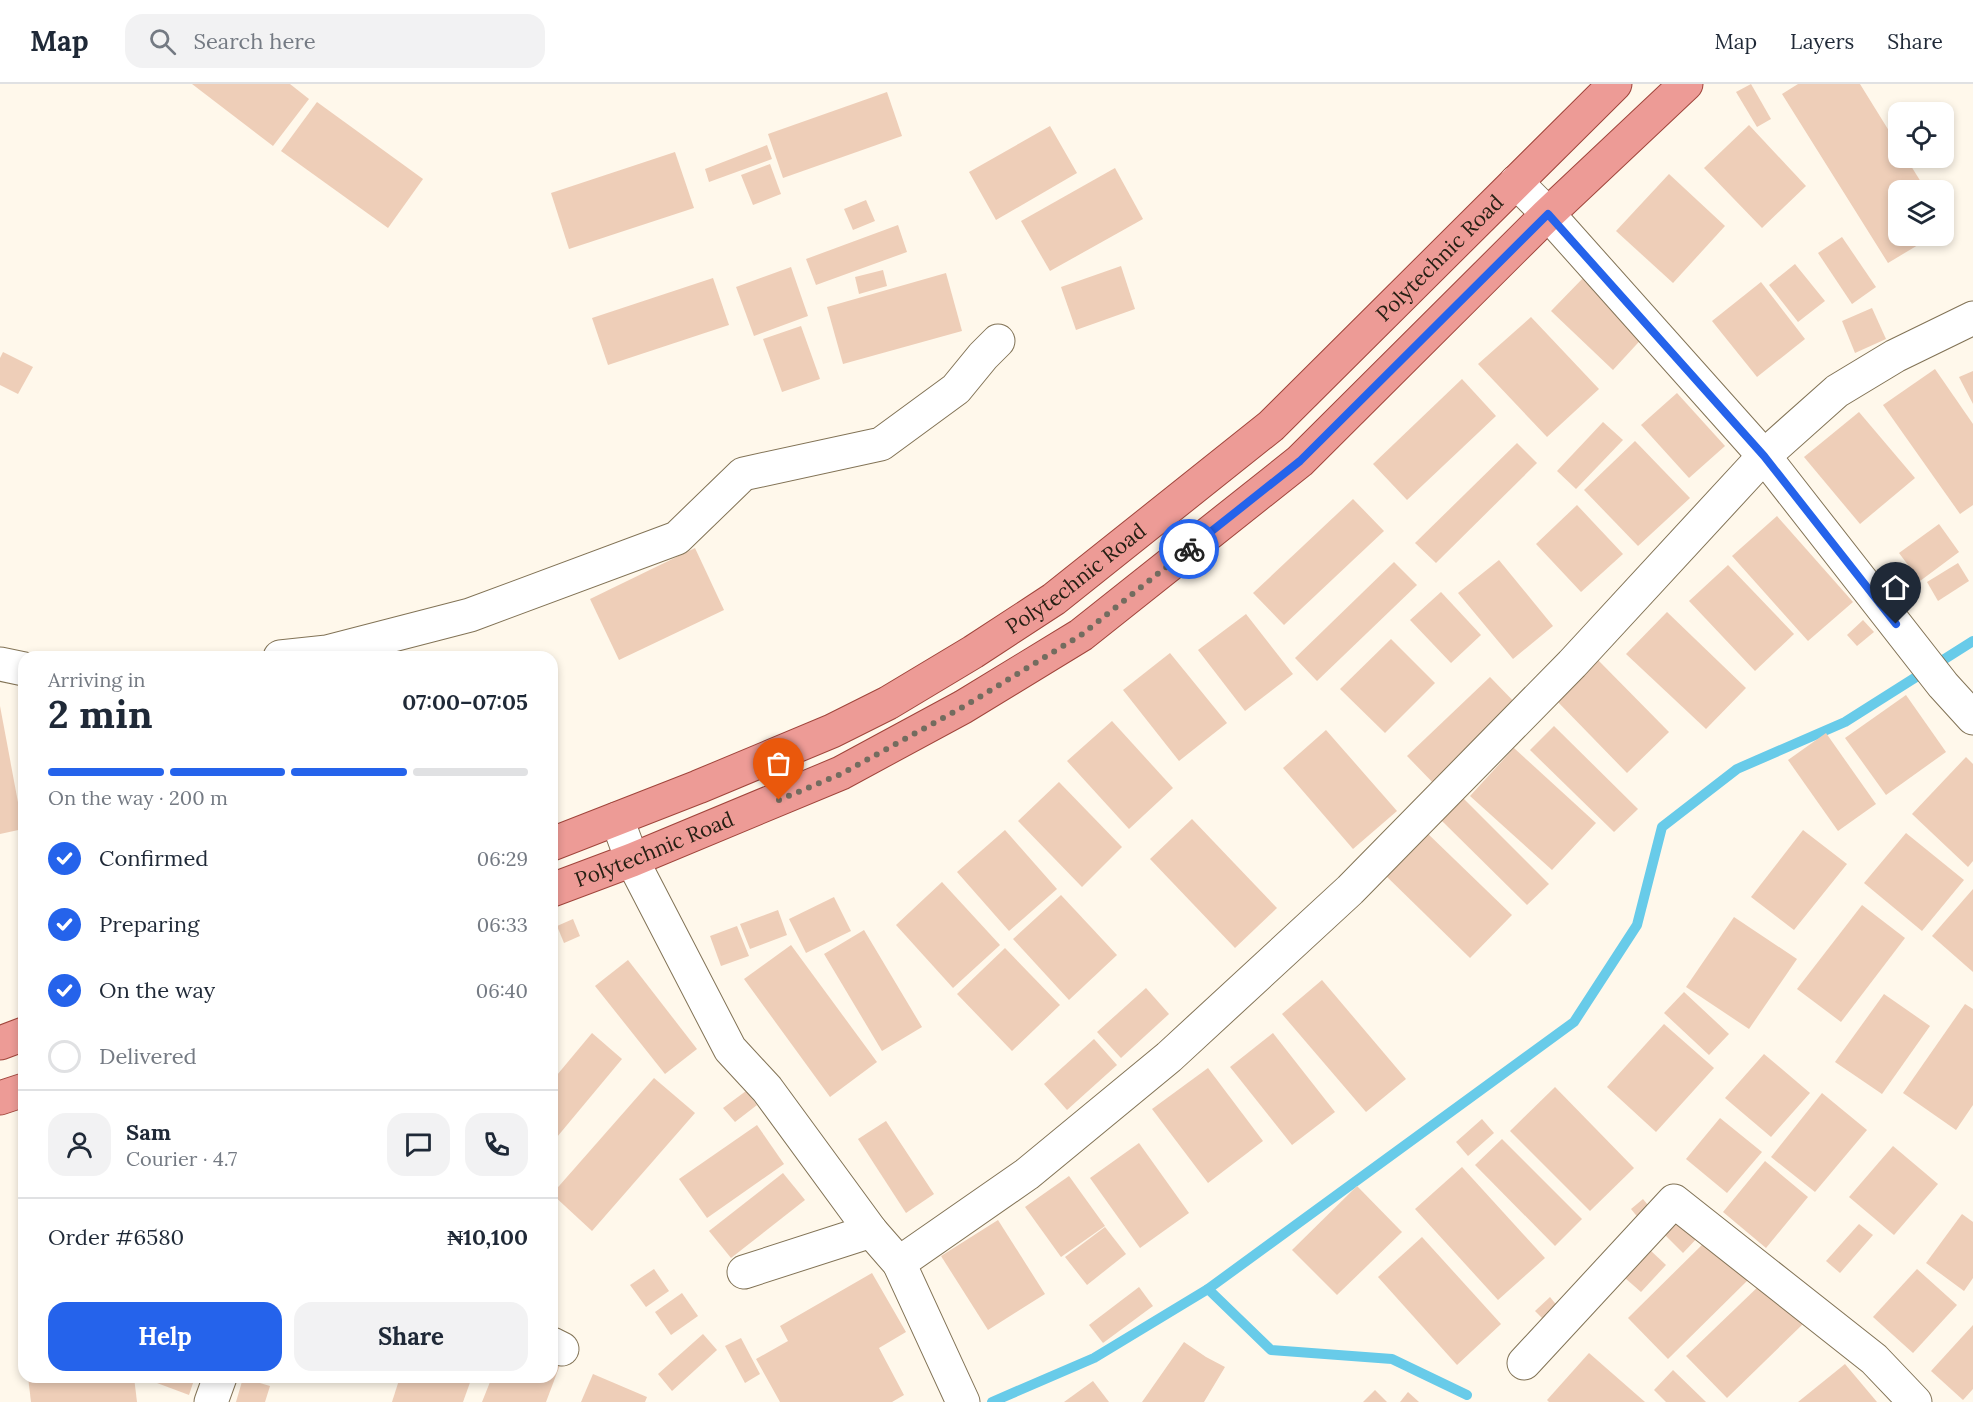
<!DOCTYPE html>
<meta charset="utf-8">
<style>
:root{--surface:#fff;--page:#f2f2f3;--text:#1f2937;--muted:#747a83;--line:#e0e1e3;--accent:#2563eb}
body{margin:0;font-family:Lora,serif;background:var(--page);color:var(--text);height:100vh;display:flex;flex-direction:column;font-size:22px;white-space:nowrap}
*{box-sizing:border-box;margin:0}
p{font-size:20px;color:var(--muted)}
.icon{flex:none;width:33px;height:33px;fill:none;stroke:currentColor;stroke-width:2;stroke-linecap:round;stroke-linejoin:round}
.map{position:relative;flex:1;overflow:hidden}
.drawer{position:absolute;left:18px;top:567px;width:540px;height:732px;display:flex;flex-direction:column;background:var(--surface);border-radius:18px;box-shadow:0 3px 9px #0003}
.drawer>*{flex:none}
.tools{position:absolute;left:1888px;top:18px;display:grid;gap:12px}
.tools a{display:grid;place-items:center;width:66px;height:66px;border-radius:12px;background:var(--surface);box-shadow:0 3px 9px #0003;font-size:30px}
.pin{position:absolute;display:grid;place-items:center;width:51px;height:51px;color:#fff;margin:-62px -26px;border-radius:50% 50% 50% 0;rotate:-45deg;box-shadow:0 0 6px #0007}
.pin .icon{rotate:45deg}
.courier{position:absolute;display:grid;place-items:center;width:60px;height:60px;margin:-30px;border:4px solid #2563eb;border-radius:50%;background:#fff;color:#222;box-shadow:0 2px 8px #0007}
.headline em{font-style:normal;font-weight:700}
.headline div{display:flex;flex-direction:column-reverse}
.headline{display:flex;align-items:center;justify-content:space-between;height:102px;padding:0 30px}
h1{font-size:39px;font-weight:700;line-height:45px}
.bar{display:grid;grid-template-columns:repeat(4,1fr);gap:9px 6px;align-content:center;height:72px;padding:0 30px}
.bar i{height:8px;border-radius:4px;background:var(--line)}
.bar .on{background:var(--accent)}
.bar p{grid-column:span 4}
.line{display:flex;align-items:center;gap:15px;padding:0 30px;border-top:2px solid var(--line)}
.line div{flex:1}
.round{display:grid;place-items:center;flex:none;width:63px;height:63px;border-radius:18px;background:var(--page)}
ol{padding:0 30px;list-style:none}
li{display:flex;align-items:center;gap:18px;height:66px}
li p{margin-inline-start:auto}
li .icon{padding:6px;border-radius:50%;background:var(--accent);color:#fff;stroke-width:4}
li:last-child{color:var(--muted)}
li i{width:33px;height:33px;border:3px solid var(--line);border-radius:50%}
.action{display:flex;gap:12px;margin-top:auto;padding:12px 30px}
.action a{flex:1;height:69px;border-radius:18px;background:var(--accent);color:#fff;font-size:24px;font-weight:700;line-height:69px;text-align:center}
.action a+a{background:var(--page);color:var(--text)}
header{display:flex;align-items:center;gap:36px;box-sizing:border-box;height:84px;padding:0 30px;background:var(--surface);border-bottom:2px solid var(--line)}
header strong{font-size:28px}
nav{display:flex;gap:33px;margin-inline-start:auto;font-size:21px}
.search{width:420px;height:54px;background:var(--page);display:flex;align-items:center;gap:15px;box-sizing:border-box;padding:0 21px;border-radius:18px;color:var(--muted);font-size:22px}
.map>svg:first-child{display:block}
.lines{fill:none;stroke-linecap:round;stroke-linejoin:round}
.stream{stroke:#68cbe9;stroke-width:10}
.building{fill:#eeceb8}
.minor-casing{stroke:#827356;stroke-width:35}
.major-casing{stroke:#a0453b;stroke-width:35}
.minor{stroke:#fff;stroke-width:33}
.major{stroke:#ed9b96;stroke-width:33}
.done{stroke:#736c5f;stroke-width:6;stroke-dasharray:0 10.8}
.route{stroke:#2563eb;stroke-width:8}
.labels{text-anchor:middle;stroke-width:4.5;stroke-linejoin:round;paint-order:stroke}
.street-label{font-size:21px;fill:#272014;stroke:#fff}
</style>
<header>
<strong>Map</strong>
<div class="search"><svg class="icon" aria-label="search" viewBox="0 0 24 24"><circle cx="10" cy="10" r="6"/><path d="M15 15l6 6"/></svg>Search here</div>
<nav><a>Map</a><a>Layers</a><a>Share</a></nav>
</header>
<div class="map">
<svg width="1973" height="1318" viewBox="0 0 1973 1318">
<rect width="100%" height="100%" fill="#fff8eb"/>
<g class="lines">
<g class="stream">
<path d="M1208,1205L1271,1266L1392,1275L1467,1311"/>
<path d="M992,1318L1094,1274L1208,1205L1574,938L1637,841L1662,743L1737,685L1845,638L1973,557"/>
</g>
</g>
<g class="building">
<path d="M192,0H290L309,15L273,62Z"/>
<path d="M1751,0L1771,35L1757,43L1736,8Z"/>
<path d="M1798,0H1860L1899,63V74H1906L1926,106H1899V152H1933L1888,179L1782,10Z"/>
<path d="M887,8L902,52L783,94L768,50Z"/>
<path d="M317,18L423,95L388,144L281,67Z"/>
<path d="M1749,41L1806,102L1762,144L1704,84Z"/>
<path d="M1050,42L1077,89L996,136L969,88Z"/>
<path d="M767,61L772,75L709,98L705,85Z"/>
<path d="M675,68L694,124L569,165L551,109Z"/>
<path d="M770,80L781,110L753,121L741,91Z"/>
<path d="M1115,84L1143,135L1050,187L1021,137Z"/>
<path d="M1669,90L1725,142L1673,199L1616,147Z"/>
<path d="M866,116L875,137L853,146L844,125Z"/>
<path d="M898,141L907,168L816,201L806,175Z"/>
<path d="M1842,153L1876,203L1852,220L1818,169Z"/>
<path d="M1795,180L1825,217L1798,238L1769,201Z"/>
<path d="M1121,182L1135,225L1076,246L1061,203Z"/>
<path d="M791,183L808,232L754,252L736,203Z"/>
<path d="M883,186L887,202L859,210L855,193Z"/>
<path d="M946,189L962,247L843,280L827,223Z"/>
<path d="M1586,191L1647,249L1613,286L1551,227Z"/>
<path d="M713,194L729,241L608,281L592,234Z"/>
<path d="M1761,198L1805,255L1757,293L1712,237Z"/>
<path d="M1872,224L1886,255L1855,269L1842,237Z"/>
<path d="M1531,233L1599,305L1547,353L1478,280Z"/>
<path d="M801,242L820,295L782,308L763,255Z"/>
<path d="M3,268L33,283L18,310L0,301V274Z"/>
<path d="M1935,285L1973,340V421L1960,430L1883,321Z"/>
<path d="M1973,287V320L1959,293Z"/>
<path d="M1462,295L1496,332L1407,416L1373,380Z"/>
<path d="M1677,309L1725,362L1689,394L1641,341Z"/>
<path d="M1859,328L1915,394L1860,440L1804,373Z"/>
<path d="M1603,338L1623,356L1576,405L1557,387Z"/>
<path d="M1635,357L1690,414L1638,462L1584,406Z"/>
<path d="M1517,359L1537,379L1436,479L1415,459Z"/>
<path d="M1353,415L1384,447L1284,541L1253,509Z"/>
<path d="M1577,421L1623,470L1581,508L1536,460Z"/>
<path d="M1777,432L1853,518L1808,557L1732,472Z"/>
<path d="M1939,440L1959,468L1920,497L1899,469Z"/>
<path d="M695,464L724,526L619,576L590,515Z"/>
<path d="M1499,476L1553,542L1513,575L1458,509Z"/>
<path d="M1394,478L1417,501L1317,597L1295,574Z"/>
<path d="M1958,479L1969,497L1938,517L1927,498Z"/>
<path d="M1728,481L1794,550L1755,587L1689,517Z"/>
<path d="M1441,508L1481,551L1451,579L1410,536Z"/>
<path d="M1667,528L1746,604L1706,645L1626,570Z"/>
<path d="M1246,530L1293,590L1245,627L1198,566Z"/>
<path d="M1863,536L1874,548L1857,562L1847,551Z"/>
<path d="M1391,555L1435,599L1385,649L1340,605Z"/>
<path d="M1170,569L1227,639L1179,677L1123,606Z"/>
<path d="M1597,575L1669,648L1627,689L1556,616Z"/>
<path d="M1490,593L1523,627L1440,706L1407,672Z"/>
<path d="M1906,611L1946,668L1886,711L1845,654Z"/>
<path d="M0,622L23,745L0,750Z"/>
<path d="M1112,637L1173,704L1129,745L1067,677Z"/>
<path d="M1554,642L1638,725L1614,748L1530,666Z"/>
<path d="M1326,646L1397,727L1353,765L1283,684Z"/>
<path d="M1826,649L1876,720L1838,747L1788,676Z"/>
<path d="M1514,664L1596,739L1552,786L1470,712Z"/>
<path d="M1966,673L1973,680V777L1968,783L1912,730Z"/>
<path d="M1059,698L1122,763L1082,803L1018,737Z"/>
<path d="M1463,714L1549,800L1527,821L1441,736Z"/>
<path d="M1192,735L1277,824L1235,864L1150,775Z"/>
<path d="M1005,746L1057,805L1009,847L957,788Z"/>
<path d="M1424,746L1512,831L1470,874L1382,788Z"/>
<path d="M1803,746L1847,780L1794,846L1751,813Z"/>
<path d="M1906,749L1964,796L1922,847L1864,799Z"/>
<path d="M942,798L1000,861L953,904L896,841Z"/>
<path d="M1973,805V888L1932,852Z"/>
<path d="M1061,811L1117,871L1069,916L1013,855Z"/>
<path d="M834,813L851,847L806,869L789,835Z"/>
<path d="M1862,821L1905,854L1841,938L1797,905Z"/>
<path d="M778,826L787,851L750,865L740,840Z"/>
<path d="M1734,833L1797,875L1749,945L1686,903Z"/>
<path d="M573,835L580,852L564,859L557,842Z"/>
<path d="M737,842L749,872L721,882L710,852Z"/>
<path d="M864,846L922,943L882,967L824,870Z"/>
<path d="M791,861L877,978L830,1013L744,895Z"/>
<path d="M1005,864L1060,921L1012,967L957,910Z"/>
<path d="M628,876L697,965L665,990L595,902Z"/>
<path d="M1322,896L1406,995L1366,1028L1282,930Z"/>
<path d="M1146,904L1169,930L1121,974L1097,948Z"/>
<path d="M1684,908L1729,950L1709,971L1664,929Z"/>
<path d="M1884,910L1930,942L1882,1010L1835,978Z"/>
<path d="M1965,920L1973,925V1021L1956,1046L1903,1009Z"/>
<path d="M1664,940L1714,984L1656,1048L1607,1003Z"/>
<path d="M592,949L622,975L552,1059V997Z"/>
<path d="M1273,949L1335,1028L1292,1061L1230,983Z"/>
<path d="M1094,955L1117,981L1067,1026L1044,1000Z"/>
<path d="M1764,970L1810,1009L1771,1053L1725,1014Z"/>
<path d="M1208,984L1263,1057L1208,1099L1152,1025Z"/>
<path d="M654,994L695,1029L592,1147L552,1110Z"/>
<path d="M1555,1003L1634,1084L1590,1127L1510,1047Z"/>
<path d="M746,1007L757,1021L735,1038L723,1024Z"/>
<path d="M1822,1009L1867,1046L1815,1108L1771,1073Z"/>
<path d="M1720,1034L1762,1068L1727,1109L1686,1075Z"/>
<path d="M1482,1035L1494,1049L1468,1072L1456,1058Z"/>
<path d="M886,1037L934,1110L906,1129L858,1055Z"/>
<path d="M757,1041L784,1080L707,1134L679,1095Z"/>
<path d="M1502,1055L1582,1135L1555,1162L1475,1081Z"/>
<path d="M1139,1059L1189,1129L1140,1164L1090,1094Z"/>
<path d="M1893,1062L1938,1100L1894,1151L1849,1113Z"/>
<path d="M1765,1077L1808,1113L1766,1164L1723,1128Z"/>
<path d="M1462,1083L1545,1174L1498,1216L1415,1125Z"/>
<path d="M783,1089L805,1116L731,1174L709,1147Z"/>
<path d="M1069,1092L1105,1142L1061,1173L1025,1123Z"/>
<path d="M1357,1102L1402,1148L1337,1211L1292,1166Z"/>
<path d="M1643,1115L1656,1131L1644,1141L1631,1125Z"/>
<path d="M1679,1130L1700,1151L1683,1169L1662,1148Z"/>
<path d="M1962,1130L1973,1138V1194L1964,1207L1926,1179Z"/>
<path d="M998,1136L1045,1210L988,1246L941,1172Z"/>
<path d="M1859,1140L1873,1151L1840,1189L1826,1177Z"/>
<path d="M1105,1143L1126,1170L1087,1201L1065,1173Z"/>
<path d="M1422,1153L1501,1240L1457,1281L1378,1193Z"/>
<path d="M1710,1153L1751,1193L1668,1275L1628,1234Z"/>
<path d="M1650,1166L1666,1181L1641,1208L1625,1194Z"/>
<path d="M654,1185L669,1207L646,1223L630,1201Z"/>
<path d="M1917,1185L1957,1221L1913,1269L1873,1233Z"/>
<path d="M872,1189L906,1248L879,1264L904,1311L892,1318H780L756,1275L788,1257L780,1242Z"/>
<path d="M1763,1198L1804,1239L1727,1314L1686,1272Z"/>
<path d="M1139,1203L1153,1222L1103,1259L1089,1241Z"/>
<path d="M682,1209L698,1232L671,1251L655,1228Z"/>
<path d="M1550,1213L1559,1224L1545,1237L1535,1227Z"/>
<path d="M1973,1241V1305L1963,1316L1931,1287Z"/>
<path d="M703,1250L717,1266L672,1307L658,1290Z"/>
<path d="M741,1254L760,1290L745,1299L725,1262Z"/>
<path d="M1184,1258L1206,1273L1225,1283L1204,1318H1142Z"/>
<path d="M552,1269L563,1273L546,1318H482L492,1293H552Z"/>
<path d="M1589,1269L1645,1318H1549L1547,1316Z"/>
<path d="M1845,1280L1877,1318H1798Z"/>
<path d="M1673,1286L1706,1318H1666L1654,1306Z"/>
<path d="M593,1290L647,1313L645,1318H581Z"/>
<path d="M28,1293H134L137,1318H31Z"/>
<path d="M141,1293H195L189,1311Z"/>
<path d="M400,1293H472L463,1318H392Z"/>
<path d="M243,1294L270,1302L265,1318H236Z"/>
<path d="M1093,1297L1109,1318H1064Z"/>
<path d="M1375,1306L1387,1318H1363Z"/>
<path d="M1408,1308L1419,1318H1400Z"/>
</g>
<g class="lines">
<defs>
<g id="minor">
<path d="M1516,98L1548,130L1764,372L1943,601L1973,634"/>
<path d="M280,573L327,568L470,531L677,454L743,390L881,360L956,305L983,272L998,257"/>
<path d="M0,580L24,585"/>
<path d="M617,735L632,776L730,965L767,1005L871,1147L899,1179L963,1318"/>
<path d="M899,1179L1027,1090L1169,973L1350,806L1572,580L1764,372L1837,307L1895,272L1973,234"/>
<path d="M744,1188L871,1147"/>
<path d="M552,1260L562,1265"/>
<path d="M1524,1279L1674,1117L1874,1275L1915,1318"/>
<path d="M211,1318L220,1293"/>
</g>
<g id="major">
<path id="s1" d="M552,760L698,703L832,647L888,619L973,568L1054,515L1271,342L1615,0"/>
<path id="s2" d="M552,806L632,776L841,689L963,623L1081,551L1300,377L1548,130L1686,0"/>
<path d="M0,959L24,950"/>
<path d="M0,1014L24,1006"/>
</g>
</defs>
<use href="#minor" class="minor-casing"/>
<use href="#major" class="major-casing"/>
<use href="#minor" class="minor"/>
<use href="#major" class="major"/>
</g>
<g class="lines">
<path class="done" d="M779,716L841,690L963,623L1081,551L1189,465"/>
<path class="route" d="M1189,465L1300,377L1548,130L1764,372L1896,540"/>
</g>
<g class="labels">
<g class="street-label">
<text dy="7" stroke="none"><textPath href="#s1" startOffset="1076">Polytechnic Road</textPath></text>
<text dy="7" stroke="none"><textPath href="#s1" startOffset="590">Polytechnic Road</textPath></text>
<text dy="7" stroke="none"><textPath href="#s2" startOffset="110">Polytechnic Road</textPath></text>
</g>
</g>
</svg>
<div class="tools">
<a><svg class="icon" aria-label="locate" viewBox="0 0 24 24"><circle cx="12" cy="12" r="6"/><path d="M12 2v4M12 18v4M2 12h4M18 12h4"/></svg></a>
<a><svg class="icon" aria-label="layers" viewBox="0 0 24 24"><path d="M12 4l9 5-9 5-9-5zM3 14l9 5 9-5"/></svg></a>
</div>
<div class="pin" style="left:779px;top:716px;background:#ea580c"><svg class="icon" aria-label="bag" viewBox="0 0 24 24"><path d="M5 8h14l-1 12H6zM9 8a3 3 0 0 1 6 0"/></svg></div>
<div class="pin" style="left:1896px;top:540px;background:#1f2937"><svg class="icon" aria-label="home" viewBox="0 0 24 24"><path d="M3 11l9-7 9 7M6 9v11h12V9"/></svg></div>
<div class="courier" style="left:1189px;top:465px"><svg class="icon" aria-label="bike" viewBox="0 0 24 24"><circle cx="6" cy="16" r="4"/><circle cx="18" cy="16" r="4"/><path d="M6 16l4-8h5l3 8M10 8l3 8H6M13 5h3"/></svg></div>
<section class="drawer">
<div class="headline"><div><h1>2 min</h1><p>Arriving in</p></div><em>07:00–07:05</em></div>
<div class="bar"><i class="on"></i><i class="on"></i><i class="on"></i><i></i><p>On the way · 200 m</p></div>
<ol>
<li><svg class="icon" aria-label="check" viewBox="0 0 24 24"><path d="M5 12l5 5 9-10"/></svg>Confirmed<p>06:29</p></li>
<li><svg class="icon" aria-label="check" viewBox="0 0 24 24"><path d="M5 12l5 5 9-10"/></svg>Preparing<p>06:33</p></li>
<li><svg class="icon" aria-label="check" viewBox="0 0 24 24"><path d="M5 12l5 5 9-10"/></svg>On the way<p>06:40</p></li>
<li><i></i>Delivered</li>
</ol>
<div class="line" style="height:108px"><a class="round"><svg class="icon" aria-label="person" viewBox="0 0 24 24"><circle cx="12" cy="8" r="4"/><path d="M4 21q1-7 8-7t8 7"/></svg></a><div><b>Sam</b><p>Courier · 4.7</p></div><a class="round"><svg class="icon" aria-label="chat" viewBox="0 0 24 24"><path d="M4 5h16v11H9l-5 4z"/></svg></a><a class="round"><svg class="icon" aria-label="phone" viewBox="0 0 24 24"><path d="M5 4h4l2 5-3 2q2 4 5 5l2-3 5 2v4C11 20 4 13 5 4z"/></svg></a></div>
<div class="line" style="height:78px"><div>Order #6580</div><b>₦10,100</b></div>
<div class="action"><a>Help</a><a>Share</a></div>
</section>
</div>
